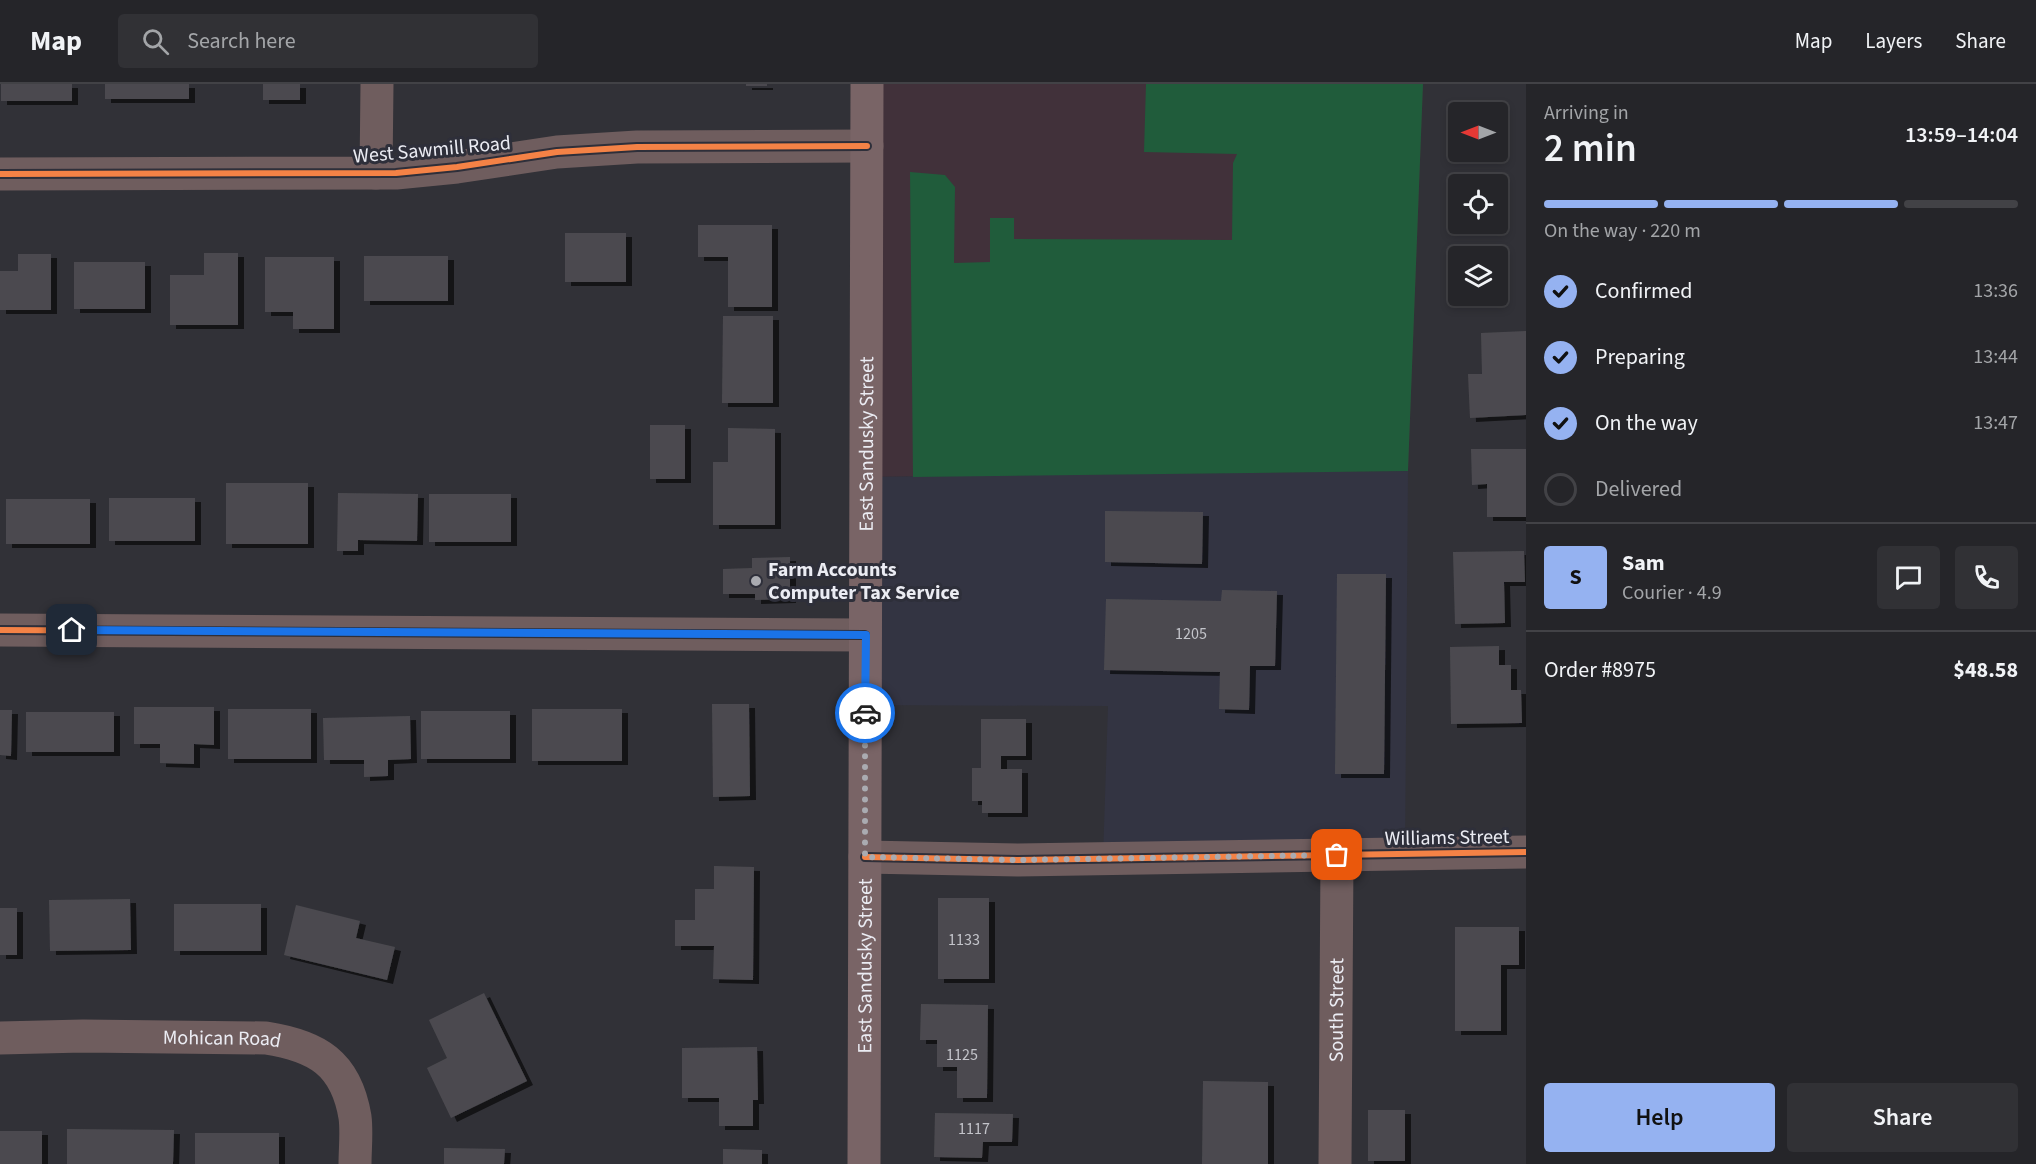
<!DOCTYPE html>
<meta charset="utf-8">
<style>
:root{--surface:#252529;--page:#313135;--text:#f1f3f6;--muted:#a3a5a8;--line:#424246;--accent:#95b2f1}
body{margin:0;font-family:"Source Sans 3",sans-serif;background:var(--page);color:var(--text);height:100vh;display:flex;flex-direction:column;font-size:22px;white-space:nowrap}
*{box-sizing:border-box;margin:0}
p{font-size:20px;color:var(--muted)}
.icon{flex:none;width:33px;height:33px;fill:none;stroke:currentColor;stroke-width:2;stroke-linecap:round;stroke-linejoin:round}
.map{position:relative;flex:1;overflow:hidden}
.drawer{display:flex;flex-direction:column;background:var(--surface);width:510px}
.drawer>*{flex:none}
.needle{width:39px;rotate:270deg}
.controls{position:absolute;left:1448px;top:18px;display:grid;gap:12px}
.controls a{display:grid;place-items:center;width:60px;height:60px;border-radius:6px;background:var(--surface);box-shadow:0 3px 9px #0003,0 0 0 2px var(--line);font-size:30px}
.pin{position:absolute;display:grid;place-items:center;width:51px;height:51px;color:#fff;margin:-26px;border-radius:12px;box-shadow:0 3px 9px #0006}
.courier{position:absolute;display:grid;place-items:center;width:60px;height:60px;margin:-30px;border:4px solid #1a73e8;border-radius:50%;background:#fff;color:#222;box-shadow:0 2px 8px #0007}
.headline em{font-style:normal;font-weight:600}
.headline div{display:flex;flex-direction:column-reverse}
.headline{display:flex;align-items:center;justify-content:space-between;height:102px;padding:0 18px}
h1{font-size:39px;font-weight:600;line-height:45px}
.bar{display:grid;grid-template-columns:repeat(4,1fr);gap:9px 6px;align-content:center;height:72px;padding:0 18px}
.bar i{height:8px;border-radius:4px;background:var(--line)}
.bar .current{background:var(--accent)}
.bar p{grid-column:span 4}
.line{display:flex;align-items:center;gap:15px;padding:0 18px;border-top:2px solid var(--line)}
.line div{flex:1}
.round{display:grid;place-items:center;flex:none;width:63px;height:63px;border-radius:6px;background:var(--page)}
ol{padding:0 18px;list-style:none}
li{display:flex;align-items:center;gap:18px;height:66px}
li p{margin-inline-start:auto}
li .icon{padding:6px;border-radius:50%;background:var(--accent);color:#111;stroke-width:4}
li:last-child{color:var(--muted)}
li i{width:33px;height:33px;border:3px solid var(--line);border-radius:50%}
.primary-button{display:flex;gap:12px;margin-top:auto;padding:12px 18px}
.primary-button a{flex:1;height:69px;border-radius:6px;background:var(--accent);color:#111;font-size:24px;font-weight:600;line-height:69px;text-align:center}
.primary-button a+a{background:var(--page);color:var(--text)}
header{display:flex;align-items:center;gap:36px;box-sizing:border-box;height:84px;padding:0 30px;background:var(--surface);border-bottom:2px solid var(--line)}
header strong{font-size:28px}
nav{display:flex;gap:33px;margin-inline-start:auto;font-size:21px}
.search{width:420px;height:54px;background:var(--page);display:flex;align-items:center;gap:15px;box-sizing:border-box;padding:0 21px;border-radius:6px;color:var(--muted);font-size:22px}
main{display:flex;flex:1;min-height:0}
.map>svg:first-child{display:block}
.commercial{fill:#41313a}
.built{fill:#333442}
.green{fill:#205c3b}
.building{fill:#4b4a4f;filter:url(#shadow)}
.lines{fill:none;stroke-linecap:round;stroke-linejoin:round}
.minor{stroke:#6f5d5e;stroke-width:33}
.major{stroke:#796466;stroke-width:33}
.cycleway-casing{stroke:#2e2f3a;stroke-width:10}
.cycleway{stroke:#f48246;stroke-width:6}
.done{stroke:#aaabb1;stroke-width:6;stroke-dasharray:0 10.8}
.route{stroke:#1a73e8;stroke-width:8}
.poi-dot{fill:#aaabb1;stroke:#2e2f3a;stroke-width:2}
.labels{text-anchor:middle;stroke-width:6;stroke-linejoin:round;paint-order:stroke}
.number-label{font-size:16px;fill:#c3c4ca}
.street-label{font-size:20px;fill:#ebecf3;stroke:#2e2f3a}
.poi-label{font-size:20px;font-weight:bold;fill:#ebecf3;stroke:#2e2f3a;text-anchor:start}
</style>
<header>
<strong>Map</strong>
<div class="search"><svg class="icon" aria-label="search" viewBox="0 0 24 24"><circle cx="10" cy="10" r="6"/><path d="M15 15l6 6"/></svg>Search here</div>
<nav><a>Map</a><a>Layers</a><a>Share</a></nav>
</header>
<main>
<div class="map">
<svg width="1526" height="1080" viewBox="0 0 1526 1080">
<defs>
<filter id="shadow"><feDropShadow dx="6" dy="4" stdDeviation="0" flood-color="#0009"/></filter>
</defs>
<rect width="100%" height="100%" fill="#313137"/>
<path class="commercial" d="M867,0H1423L1408,387L866,393Z"/>
<path class="built" d="M1408,387L1405,770L1103,774L1108,622L865,621L866,393Z"/>
<path class="green" d="M1146,0H1423L1408,387L913,393L910,88L945,91L955,103L954,179L990,178V134H1014V155L1232,156L1233,79L1237,70L1144,68Z"/>
<g class="building">
<rect x="1" y="0" width="71" height="17"/>
<rect x="105" y="0" width="84" height="15"/>
<rect x="263" y="0" width="37" height="16"/>
<rect x="746" y="0" width="21" height="2"/>
<path d="M698,141H772V223H728V173H698Z"/>
<rect x="565" y="149" width="61" height="49"/>
<path d="M204,169H238V241H170V191H204Z"/>
<path d="M18,170H51V226H0V187H18Z"/>
<rect x="364" y="172" width="84" height="45"/>
<path d="M265,173H334V245H293V228H265Z"/>
<rect x="74" y="178" width="71" height="47"/>
<path d="M723,232H773V319H722Z"/>
<path d="M1526,247V331L1470,334L1468,290H1482L1481,249Z"/>
<rect x="650" y="341" width="35" height="54"/>
<path d="M728,344L775,345V441H713V378H728Z"/>
<path d="M1471,365H1526V433H1487V400L1472,401Z"/>
<rect x="226" y="399" width="82" height="61"/>
<path d="M338,409L418,410L417,457L358,456V467H337Z"/>
<rect x="429" y="410" width="82" height="48"/>
<rect x="109" y="414" width="86" height="43"/>
<rect x="6" y="415" width="84" height="45"/>
<path d="M1105,427L1203,428L1202,480L1105,478Z"/>
<path d="M1524,467L1525,498H1504L1505,539L1455,540L1453,468Z"/>
<path d="M790,473V515L755,516V510H723V485L752,484V474Z"/>
<path d="M1337,490H1386L1384,690H1335Z"/>
<path d="M1222,506L1277,507L1275,582H1250L1249,626L1219,625L1220,588L1104,586L1106,515L1221,517Z"/>
<path d="M1499,562V581H1511V606H1521L1522,639L1451,640L1450,563Z"/>
<path d="M712,620H749L750,712L713,713Z"/>
<path d="M134,623H214V661L194,660V680L160,679V660H134Z"/>
<rect x="228" y="625" width="83" height="50"/>
<rect x="532" y="625" width="90" height="52"/>
<path d="M0,626H12L11,672L0,671Z"/>
<rect x="421" y="627" width="89" height="48"/>
<rect x="26" y="628" width="88" height="40"/>
<path d="M410,632L411,675L388,676V692L364,693V676H324L323,634Z"/>
<path d="M981,635H1026V672H1001V685H1022V729H982V717H972V684H981Z"/>
<path d="M714,782L754,783L753,896L713,895L714,862H675V836H695V805H714Z"/>
<rect x="938" y="814" width="51" height="81"/>
<path d="M130,815L131,866L50,867L49,816Z"/>
<rect x="174" y="820" width="87" height="47"/>
<path d="M296,821L360,837L356,854L395,863L387,896L284,871Z"/>
<rect x="0" y="824" width="17" height="47"/>
<path d="M1455,843H1519V881H1501V947H1455Z"/>
<path d="M484,909L527,997L451,1034L427,984L447,974L429,936Z"/>
<path d="M921,920L988,921L987,1014H957V983H937V956H920Z"/>
<path d="M757,963L758,1016H753V1042H719V1014H682V964Z"/>
<path d="M1203,997L1268,998V1080H1202Z"/>
<rect x="1368" y="1026" width="37" height="51"/>
<path d="M935,1029L1013,1030L1012,1058H983L982,1074L934,1073Z"/>
<path d="M67,1045L174,1046L173,1080H67Z"/>
<rect x="0" y="1047" width="42" height="33"/>
<rect x="195" y="1049" width="84" height="31"/>
<path d="M444,1064L505,1065L504,1080H444Z"/>
<path d="M723,1065L762,1066V1080H723Z"/>
</g>
<g class="lines">
<g class="minor">
<path d="M376,89L377,0"/>
<path d="M0,90L396,89L457,83L557,68L637,63L867,62"/>
<path d="M0,546L865,551"/>
<path d="M865,773L1018,776L1526,768"/>
<path id="s1" d="M0,954L83,952L266,954C317,962 346,979 355,1033C357,1048 355,1065 355,1080"/>
<path id="s2" d="M1335,1080L1337,771"/>
</g>
<path class="major" id="s3" d="M864,1080L867,0"/>
<defs>
<g id="cycleway">
<path d="M0,90L396,89L457,83L557,68L637,63L867,62"/>
<path d="M0,546L865,551"/>
<path d="M865,773L1018,776L1526,768"/>
</g>
</defs>
<use href="#cycleway" class="cycleway-casing"/>
<use href="#cycleway" class="cycleway"/>
</g>
<g class="lines">
<path class="done" d="M865,629V773L1018,776L1337,771"/>
<path class="route" d="M72,546L866,551L865,629"/>
</g>
<circle class="poi-dot" cx="756" cy="497" r="6"/>
<g class="labels">
<g class="number-label">
<text x="1191" y="555">1205</text>
<text x="964" y="861">1133</text>
<text x="962" y="976">1125</text>
<text x="974" y="1050">1117</text>
</g>
<g class="street-label">
<text transform="translate(432 65) rotate(-5)" y="7">West Sawmill Road</text>
<text dy="7" stroke="none"><textPath href="#s3" startOffset="720">East Sandusky Street</textPath></text>
<text transform="translate(1447 753) rotate(-1)" y="7">Williams Street</text>
<text dy="7" stroke="none"><textPath href="#s3" startOffset="198">East Sandusky Street</textPath></text>
<text dy="7" stroke="none"><textPath href="#s2" startOffset="154">South Street</textPath></text>
<text dy="7" stroke="none"><textPath href="#s1" startOffset="222">Mohican Road</textPath></text>
</g>
<g class="poi-label">
<text x="768" y="492">Farm Accounts<tspan x="768" dy="23">Computer Tax Service</tspan></text>
</g>
</g>
</svg>
<div class="controls">
<a><svg class="needle" viewBox="-14 -14 28 28"><path d="M0-13l5 13h-10z" fill="#e53935"/><path d="M0 13l5-13h-10z" fill="#a3a5a8"/></svg></a>
<a><svg class="icon" aria-label="locate" viewBox="0 0 24 24"><circle cx="12" cy="12" r="6"/><path d="M12 2v4M12 18v4M2 12h4M18 12h4"/></svg></a>
<a><svg class="icon" aria-label="layers" viewBox="0 0 24 24"><path d="M12 4l9 5-9 5-9-5zM3 14l9 5 9-5"/></svg></a>
</div>
<div class="pin" style="left:1337px;top:771px;background:#ea580c"><svg class="icon" aria-label="bag" viewBox="0 0 24 24"><path d="M5 8h14l-1 12H6zM9 8a3 3 0 0 1 6 0"/></svg></div>
<div class="pin" style="left:72px;top:546px;background:#1f2937"><svg class="icon" aria-label="home" viewBox="0 0 24 24"><path d="M3 11l9-7 9 7M6 9v11h12V9"/></svg></div>
<div class="courier" style="left:865px;top:629px"><svg class="icon" aria-label="car" viewBox="0 0 24 24"><path d="M5 17H2v-5l4-1 3-4h7l3 4 3 1v5h-3M9 17h6M6 11h13"/><circle cx="7" cy="17" r="2"/><circle cx="17" cy="17" r="2"/></svg></div>
</div>
<section class="drawer">
<div class="headline"><div><h1>2 min</h1><p>Arriving in</p></div><em>13:59–14:04</em></div>
<div class="bar"><i class="current"></i><i class="current"></i><i class="current"></i><i></i><p>On the way · 220 m</p></div>
<ol>
<li><svg class="icon" aria-label="check" viewBox="0 0 24 24"><path d="M5 12l5 5 9-10"/></svg>Confirmed<p>13:36</p></li>
<li><svg class="icon" aria-label="check" viewBox="0 0 24 24"><path d="M5 12l5 5 9-10"/></svg>Preparing<p>13:44</p></li>
<li><svg class="icon" aria-label="check" viewBox="0 0 24 24"><path d="M5 12l5 5 9-10"/></svg>On the way<p>13:47</p></li>
<li><i></i>Delivered</li>
</ol>
<div class="line" style="height:108px"><b class="round" style="background:var(--accent);color:#111">S</b><div><b>Sam</b><p>Courier · 4.9</p></div><a class="round"><svg class="icon" aria-label="chat" viewBox="0 0 24 24"><path d="M4 5h16v11H9l-5 4z"/></svg></a><a class="round"><svg class="icon" aria-label="phone" viewBox="0 0 24 24"><path d="M5 4h4l2 5-3 2q2 4 5 5l2-3 5 2v4C11 20 4 13 5 4z"/></svg></a></div>
<div class="line" style="height:78px"><div>Order #8975</div><b>$48.58</b></div>
<div class="primary-button"><a>Help</a><a>Share</a></div>
</section>
</main>
